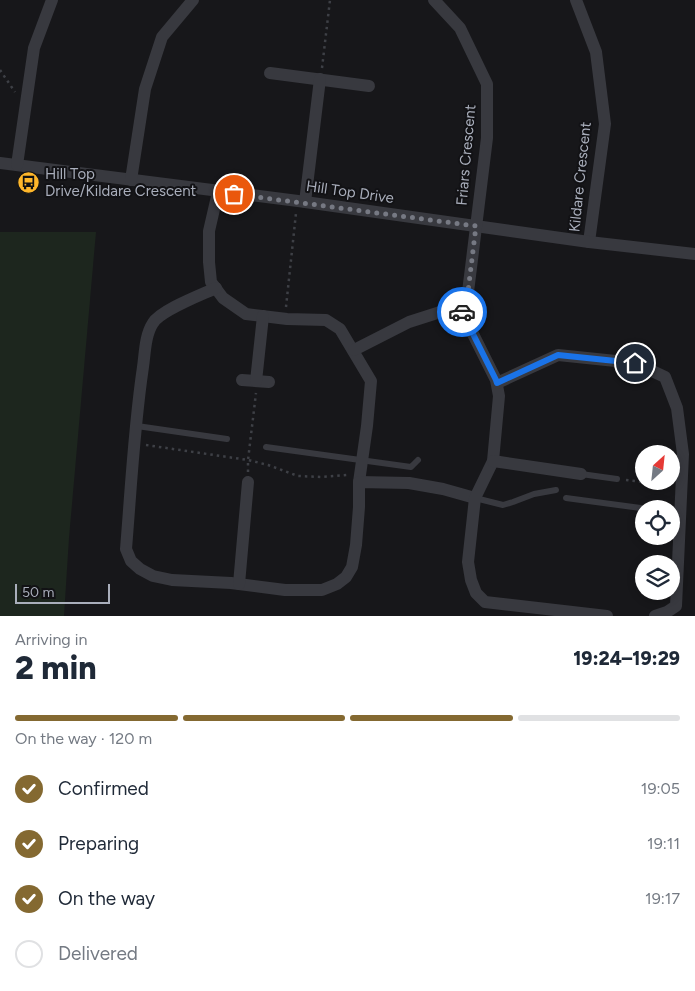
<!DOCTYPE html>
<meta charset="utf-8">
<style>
:root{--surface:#fff;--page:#f6f6f7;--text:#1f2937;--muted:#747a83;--line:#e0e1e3;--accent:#846931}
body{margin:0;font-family:Figtree,sans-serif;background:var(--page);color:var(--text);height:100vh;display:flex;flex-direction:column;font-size:19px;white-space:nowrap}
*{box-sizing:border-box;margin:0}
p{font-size:16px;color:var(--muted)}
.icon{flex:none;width:28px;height:28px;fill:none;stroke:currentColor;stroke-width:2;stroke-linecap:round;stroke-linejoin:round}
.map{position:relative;height:616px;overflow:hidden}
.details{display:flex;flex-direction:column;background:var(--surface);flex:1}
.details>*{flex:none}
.needle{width:32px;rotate:27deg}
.fabs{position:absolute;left:635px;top:445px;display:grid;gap:10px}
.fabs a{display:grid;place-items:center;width:45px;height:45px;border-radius:50%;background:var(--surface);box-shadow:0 2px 8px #0003;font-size:25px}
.scale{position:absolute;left:15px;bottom:12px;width:95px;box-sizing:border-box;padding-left:5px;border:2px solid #a9aebb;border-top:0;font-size:14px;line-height:18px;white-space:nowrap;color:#a9aebb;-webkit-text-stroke:4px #121215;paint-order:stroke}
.pin{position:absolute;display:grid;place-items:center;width:42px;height:42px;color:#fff;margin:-21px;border:2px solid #fff;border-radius:50%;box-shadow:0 1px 5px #0007}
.courier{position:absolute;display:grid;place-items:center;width:50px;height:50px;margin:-25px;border:4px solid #1a73e8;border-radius:50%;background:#fff;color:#222;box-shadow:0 1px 6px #0007}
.head em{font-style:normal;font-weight:800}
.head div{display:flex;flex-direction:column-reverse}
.head{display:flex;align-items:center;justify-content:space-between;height:85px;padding:0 15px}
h1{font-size:32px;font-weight:800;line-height:38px}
.bar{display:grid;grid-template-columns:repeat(4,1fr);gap:8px 5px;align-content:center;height:60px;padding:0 15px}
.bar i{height:6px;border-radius:4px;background:var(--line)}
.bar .selected{background:var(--accent)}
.bar p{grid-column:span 4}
ol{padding:0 15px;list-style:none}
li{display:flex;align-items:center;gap:15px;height:55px}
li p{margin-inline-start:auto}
li .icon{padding:5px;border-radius:50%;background:var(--accent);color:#fff;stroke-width:4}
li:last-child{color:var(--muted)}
li i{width:28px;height:28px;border:2px solid var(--line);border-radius:50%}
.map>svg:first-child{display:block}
.green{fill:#1d261e}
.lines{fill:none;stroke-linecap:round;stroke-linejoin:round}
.path{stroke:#3e4046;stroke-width:2.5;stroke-dasharray:2.5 4;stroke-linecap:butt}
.lane{stroke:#38393f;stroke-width:6}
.street{stroke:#38393f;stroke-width:12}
.done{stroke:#767983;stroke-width:5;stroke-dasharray:0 9}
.route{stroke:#1a73e8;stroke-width:6}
.labels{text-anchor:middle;stroke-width:4;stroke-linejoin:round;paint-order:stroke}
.street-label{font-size:15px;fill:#a9aebb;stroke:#121215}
.poi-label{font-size:15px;fill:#a9aebb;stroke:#121215;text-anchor:start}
</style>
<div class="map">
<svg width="695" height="616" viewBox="0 0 695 616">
<rect width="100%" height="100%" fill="#17171a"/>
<path class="green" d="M0,232H96L69,538L64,616H0Z"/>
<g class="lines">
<g class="path">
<path d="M322,68L330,0"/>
<path d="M0,70L15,92"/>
<path d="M286,307L296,213"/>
<path d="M146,445L248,460L268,465L298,476L322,477L347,475"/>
<path d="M248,472V460L256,393"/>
<path d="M626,480L671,485"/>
</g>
<g class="lane">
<path d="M137,426L227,439"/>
<path d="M266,447L411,467L418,460"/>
<path d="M581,474L617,479"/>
<path d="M475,498L503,505L513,502L534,494L556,490"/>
<path d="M566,498L648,509"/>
</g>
<g class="street">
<path d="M576,0L596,52L605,124L589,242"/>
<path d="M270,73L369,86"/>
<path d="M0,163L298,201L589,242L695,254"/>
<path d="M17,165L34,48L52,0"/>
<path d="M131,180L145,89L162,37L193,0"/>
<path d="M218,192L209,231V262L211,282L223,298L246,314L287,319L326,320L340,329L371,381L367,426L359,482"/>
<path d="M305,202L320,79"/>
<path d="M216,288C201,295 161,310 153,323C145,335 145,353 143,367C134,427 131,488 126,549L131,561L140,569L153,576L172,580L231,583L285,590H322L337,584L346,577L352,567L356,545L359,507V482L409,483L443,489L475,498"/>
<path d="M459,306L496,380L499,396L493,461L475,498L468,562L471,580L476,593L485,602L607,616"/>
<path d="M354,350L409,322L459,306L467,300L487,138V84L460,28L434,0"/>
<path d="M242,380L269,382"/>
<path d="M256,381L263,316"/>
<path d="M497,383L558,355L635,363L665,377L677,408L683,454L676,606L667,612L655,616"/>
<path d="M493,461L581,474"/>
<path d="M239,584L248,482"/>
</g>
</g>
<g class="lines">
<path class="done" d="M234,194L476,226L467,300L459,306L462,312"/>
<path class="route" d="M462,312L496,380L497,383L558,355L635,363"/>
</g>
<defs>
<symbol id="bus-disc" viewBox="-11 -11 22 22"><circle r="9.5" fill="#ffb72a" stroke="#121215"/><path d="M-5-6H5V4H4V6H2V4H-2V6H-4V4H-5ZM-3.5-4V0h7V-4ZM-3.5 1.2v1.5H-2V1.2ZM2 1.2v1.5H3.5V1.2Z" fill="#111"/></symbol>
</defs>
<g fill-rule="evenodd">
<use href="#bus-disc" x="16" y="170" width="25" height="25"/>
</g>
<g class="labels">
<g class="street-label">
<text transform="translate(466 155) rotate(-85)" y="5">Friars Crescent</text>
<text transform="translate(580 177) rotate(-84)" y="5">Kildare Crescent</text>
<text transform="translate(350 192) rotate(8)" y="5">Hill Top Drive</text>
</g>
<g class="poi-label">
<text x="45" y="179">Hill Top<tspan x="45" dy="17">Drive/Kildare Crescent</tspan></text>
</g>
</g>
</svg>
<div class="fabs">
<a><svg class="needle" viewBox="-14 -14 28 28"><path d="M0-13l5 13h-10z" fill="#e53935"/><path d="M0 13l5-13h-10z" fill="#747a83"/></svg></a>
<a><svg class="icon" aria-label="locate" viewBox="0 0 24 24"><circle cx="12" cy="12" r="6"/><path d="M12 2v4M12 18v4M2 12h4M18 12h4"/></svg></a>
<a><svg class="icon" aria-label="layers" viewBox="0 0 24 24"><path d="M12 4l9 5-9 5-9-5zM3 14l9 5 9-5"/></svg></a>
</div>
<div class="scale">50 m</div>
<div class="pin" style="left:234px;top:194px;background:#ea580c"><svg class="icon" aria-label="bag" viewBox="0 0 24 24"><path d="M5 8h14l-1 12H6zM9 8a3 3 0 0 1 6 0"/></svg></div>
<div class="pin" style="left:635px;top:363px;background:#1f2937"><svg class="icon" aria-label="home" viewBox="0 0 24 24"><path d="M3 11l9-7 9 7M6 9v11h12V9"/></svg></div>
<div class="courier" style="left:462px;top:312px"><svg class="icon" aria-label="car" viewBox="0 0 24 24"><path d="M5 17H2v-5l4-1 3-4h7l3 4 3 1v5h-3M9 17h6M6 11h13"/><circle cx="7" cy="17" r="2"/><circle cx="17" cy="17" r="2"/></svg></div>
</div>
<section class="details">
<div class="head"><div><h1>2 min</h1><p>Arriving in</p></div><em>19:24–19:29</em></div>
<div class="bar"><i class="selected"></i><i class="selected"></i><i class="selected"></i><i></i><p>On the way · 120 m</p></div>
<ol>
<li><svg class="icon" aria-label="check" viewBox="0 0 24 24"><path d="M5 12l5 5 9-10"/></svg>Confirmed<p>19:05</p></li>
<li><svg class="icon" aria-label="check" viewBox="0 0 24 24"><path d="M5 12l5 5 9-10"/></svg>Preparing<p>19:11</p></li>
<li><svg class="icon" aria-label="check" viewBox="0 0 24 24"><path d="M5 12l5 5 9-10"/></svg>On the way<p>19:17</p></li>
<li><i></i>Delivered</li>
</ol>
</section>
